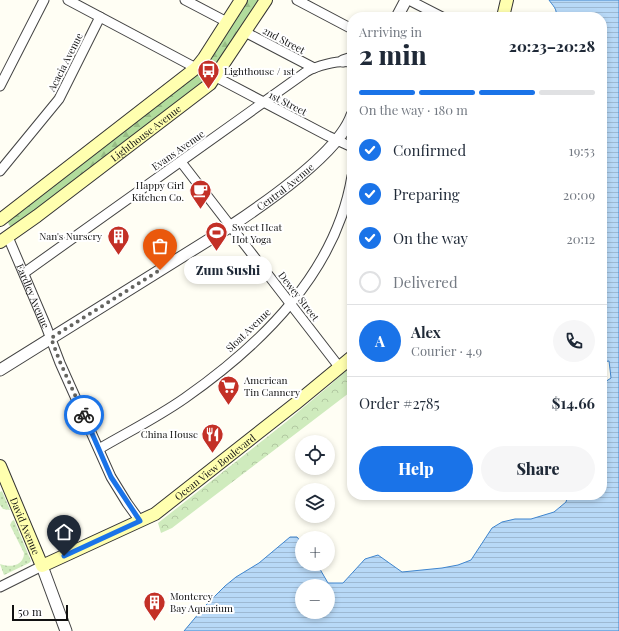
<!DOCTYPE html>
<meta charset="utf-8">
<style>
:root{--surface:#fff;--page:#f6f6f7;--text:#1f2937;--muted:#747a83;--line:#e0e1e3;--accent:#1a73e8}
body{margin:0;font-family:"Playfair Display",serif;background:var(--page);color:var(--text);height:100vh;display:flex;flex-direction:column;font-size:15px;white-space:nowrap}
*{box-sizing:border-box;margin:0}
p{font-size:13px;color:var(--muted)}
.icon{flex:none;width:22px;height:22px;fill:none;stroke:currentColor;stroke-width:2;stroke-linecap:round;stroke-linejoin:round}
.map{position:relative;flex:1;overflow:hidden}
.details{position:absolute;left:347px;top:12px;width:260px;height:488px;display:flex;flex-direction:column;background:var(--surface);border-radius:16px;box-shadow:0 2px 6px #0003}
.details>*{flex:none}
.buttons{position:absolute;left:295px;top:435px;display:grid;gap:8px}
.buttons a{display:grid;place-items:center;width:40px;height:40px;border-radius:50%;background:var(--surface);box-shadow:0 2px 6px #0003;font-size:20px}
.scale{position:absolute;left:12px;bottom:10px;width:56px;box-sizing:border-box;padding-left:4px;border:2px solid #111;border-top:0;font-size:11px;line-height:14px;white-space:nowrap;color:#111;-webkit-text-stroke:3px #fff;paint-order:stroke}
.pin{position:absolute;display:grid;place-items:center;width:34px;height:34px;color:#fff;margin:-41px -17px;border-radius:50% 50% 50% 0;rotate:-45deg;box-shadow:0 0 4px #0007}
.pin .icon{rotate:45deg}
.courier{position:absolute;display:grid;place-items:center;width:40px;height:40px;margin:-20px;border:3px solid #1a73e8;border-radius:50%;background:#fff;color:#222;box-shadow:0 1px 5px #0007}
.bubble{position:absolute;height:28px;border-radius:14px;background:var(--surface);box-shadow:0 2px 6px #0003;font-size:13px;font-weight:800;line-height:28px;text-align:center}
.overview em{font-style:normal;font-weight:800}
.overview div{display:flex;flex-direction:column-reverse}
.overview{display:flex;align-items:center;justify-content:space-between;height:68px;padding:0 12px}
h1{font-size:26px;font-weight:800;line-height:30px}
.bar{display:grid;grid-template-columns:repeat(4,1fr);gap:6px 4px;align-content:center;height:48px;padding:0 12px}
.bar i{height:5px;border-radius:3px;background:var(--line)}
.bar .on{background:var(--accent)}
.bar p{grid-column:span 4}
.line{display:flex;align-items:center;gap:10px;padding:0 12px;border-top:1px solid var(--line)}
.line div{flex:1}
.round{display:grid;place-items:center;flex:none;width:42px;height:42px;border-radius:21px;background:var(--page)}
ol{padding:0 12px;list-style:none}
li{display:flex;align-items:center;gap:12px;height:44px}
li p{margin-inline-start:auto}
li .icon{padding:4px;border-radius:50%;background:var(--accent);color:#fff;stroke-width:4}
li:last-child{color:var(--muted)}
li i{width:22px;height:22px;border:2px solid var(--line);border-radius:50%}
.cta{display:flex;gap:8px;margin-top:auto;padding:8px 12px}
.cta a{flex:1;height:46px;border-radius:24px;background:var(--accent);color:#fff;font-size:16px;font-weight:800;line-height:46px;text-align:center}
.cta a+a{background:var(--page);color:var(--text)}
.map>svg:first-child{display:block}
.grass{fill:url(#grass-dots)}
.forest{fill:url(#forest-firs)}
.park{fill:url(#park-crowns)}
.water{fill:url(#water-rules);stroke:#3f85ce;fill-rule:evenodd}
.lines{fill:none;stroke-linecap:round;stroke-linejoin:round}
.minor-casing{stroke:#444;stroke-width:11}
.tertiary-casing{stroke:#444;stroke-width:13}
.secondary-casing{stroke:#333;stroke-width:14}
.minor{stroke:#fff;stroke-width:9}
.tertiary{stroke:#fff;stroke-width:11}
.secondary{stroke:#ffffaf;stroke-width:12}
.done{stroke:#646460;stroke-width:4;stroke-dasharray:0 7.2}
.route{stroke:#1a73e8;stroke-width:5}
.labels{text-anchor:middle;stroke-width:4;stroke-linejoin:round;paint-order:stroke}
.street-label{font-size:10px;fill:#111;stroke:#fff}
.poi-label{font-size:10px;fill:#111;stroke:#fff;text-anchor:start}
</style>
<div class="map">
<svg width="619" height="631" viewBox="0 0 619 631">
<defs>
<pattern id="grass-dots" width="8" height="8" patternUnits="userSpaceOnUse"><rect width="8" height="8" fill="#cfebbd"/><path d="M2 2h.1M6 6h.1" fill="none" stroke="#b1c8a1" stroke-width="1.8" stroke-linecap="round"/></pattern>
<pattern id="forest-firs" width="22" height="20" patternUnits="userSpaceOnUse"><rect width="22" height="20" fill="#b1dc9c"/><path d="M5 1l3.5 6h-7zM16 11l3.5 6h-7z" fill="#97bc85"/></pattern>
<pattern id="park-crowns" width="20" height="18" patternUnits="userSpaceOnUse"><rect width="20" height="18" fill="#cfebbd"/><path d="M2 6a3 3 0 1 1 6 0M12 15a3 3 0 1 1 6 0" fill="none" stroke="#b1c8a1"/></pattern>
<pattern id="water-rules" width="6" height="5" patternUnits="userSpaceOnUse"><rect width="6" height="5" fill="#b8d9f7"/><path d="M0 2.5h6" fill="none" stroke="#9db9d3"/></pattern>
</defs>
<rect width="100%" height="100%" fill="#fffef4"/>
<g class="grass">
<path d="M2,491L10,510L3,509L0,505V492Z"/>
<path d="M14,520L31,561L29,563L4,575L0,564C10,568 24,566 24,553L10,525L12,521Z"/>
</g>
<path class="forest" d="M246,0H261L209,80L13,228L9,225L8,222L196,73Z"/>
<path class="park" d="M352,365V391L349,393L172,528L161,533L158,523L286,422L329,386Z"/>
<path class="water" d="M549,0H619V631H184L205,606L225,586L236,577L259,563L290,537H297L302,543V564H317L328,583H343L365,559L378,555L402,572L442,568L458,565L471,560L492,528L502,522L515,519H531L554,512L566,502L568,495H602V384L611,378L609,361L602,362V17H555C559,10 552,5 549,0ZM302,586H328V612H302Z"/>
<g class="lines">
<defs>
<g id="minor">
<path d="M68,0L196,68"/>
<path d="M185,0L227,22"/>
<path d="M297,0L352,29"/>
<path d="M409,0L442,17"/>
<path d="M245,32L314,68"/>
<path d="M216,77L328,136L352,147"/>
<path d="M0,86L44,0"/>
<path d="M181,162L340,368"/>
<path d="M0,171L59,99L100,17"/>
<path id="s1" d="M8,237L46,326L60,363L111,477L127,503L140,521"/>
<path d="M24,273L306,72C316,66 338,60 350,62"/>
<path d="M99,449C128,432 158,417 185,398C262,344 336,272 352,176"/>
<path d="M0,587L42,566"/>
</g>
<g id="tertiary">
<path d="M397,17L406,0"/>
<path d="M343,61L352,58"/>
<path id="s2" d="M0,370L231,226C264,204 339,153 352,115"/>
<path d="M42,566L66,631"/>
</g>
<g id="secondary">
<path d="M503,17L507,0"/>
<path d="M0,220L196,68L204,58L241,0"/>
<path id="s3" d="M0,242L37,216L210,84L266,0"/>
<path id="s4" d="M0,466L42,566L155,514L295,404L352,357"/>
</g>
</defs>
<use href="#minor" class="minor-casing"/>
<use href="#tertiary" class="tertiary-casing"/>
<use href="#secondary" class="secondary-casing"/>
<use href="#minor" class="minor"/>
<use href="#tertiary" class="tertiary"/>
<use href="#secondary" class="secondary"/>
</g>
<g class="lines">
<path class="done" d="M84,415L60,362L51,338L160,270"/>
<path class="route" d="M64,556L140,521L111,477L84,415"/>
</g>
<defs>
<symbol id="bus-pin" viewBox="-11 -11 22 30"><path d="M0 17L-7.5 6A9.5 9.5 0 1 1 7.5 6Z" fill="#c33026" stroke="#fff"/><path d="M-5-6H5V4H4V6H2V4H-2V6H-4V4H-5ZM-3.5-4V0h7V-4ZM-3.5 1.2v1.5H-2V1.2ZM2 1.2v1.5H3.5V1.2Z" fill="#fff"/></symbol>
<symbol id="cafe-pin" viewBox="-11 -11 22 30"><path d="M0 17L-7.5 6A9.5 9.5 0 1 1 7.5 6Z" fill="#c33026" stroke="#fff"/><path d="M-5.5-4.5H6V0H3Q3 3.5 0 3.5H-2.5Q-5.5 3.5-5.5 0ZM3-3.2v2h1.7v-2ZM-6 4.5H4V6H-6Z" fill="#fff"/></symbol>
<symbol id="stadium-pin" viewBox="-11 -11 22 30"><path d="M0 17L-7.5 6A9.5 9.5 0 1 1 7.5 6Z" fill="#c33026" stroke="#fff"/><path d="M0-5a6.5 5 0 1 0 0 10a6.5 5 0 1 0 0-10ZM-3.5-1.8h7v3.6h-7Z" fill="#fff"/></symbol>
<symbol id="building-pin" viewBox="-11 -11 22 30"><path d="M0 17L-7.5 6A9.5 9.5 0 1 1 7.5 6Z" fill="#c33026" stroke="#fff"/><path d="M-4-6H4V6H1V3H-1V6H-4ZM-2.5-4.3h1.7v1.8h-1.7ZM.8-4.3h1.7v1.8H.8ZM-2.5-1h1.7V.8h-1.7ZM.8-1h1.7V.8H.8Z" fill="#fff"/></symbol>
<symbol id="supermarket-pin" viewBox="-11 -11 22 30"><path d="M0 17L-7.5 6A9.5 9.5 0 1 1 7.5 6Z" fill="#c33026" stroke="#fff"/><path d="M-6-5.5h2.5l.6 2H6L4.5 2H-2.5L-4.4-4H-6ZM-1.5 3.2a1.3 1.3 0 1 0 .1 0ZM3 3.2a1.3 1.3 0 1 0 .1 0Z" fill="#fff"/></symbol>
<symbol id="restaurant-pin" viewBox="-11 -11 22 30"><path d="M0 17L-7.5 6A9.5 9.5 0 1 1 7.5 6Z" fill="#c33026" stroke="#fff"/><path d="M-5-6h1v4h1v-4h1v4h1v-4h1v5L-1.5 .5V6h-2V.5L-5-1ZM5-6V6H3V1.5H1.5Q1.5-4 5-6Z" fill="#fff"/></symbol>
</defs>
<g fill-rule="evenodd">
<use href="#bus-pin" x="196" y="58" width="25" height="34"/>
<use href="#cafe-pin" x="188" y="178" width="25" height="34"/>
<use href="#stadium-pin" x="204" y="220" width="25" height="34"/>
<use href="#building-pin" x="106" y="224" width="25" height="34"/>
<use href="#supermarket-pin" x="216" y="374" width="25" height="34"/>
<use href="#restaurant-pin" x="200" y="422" width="25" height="34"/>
<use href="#building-pin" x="142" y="590" width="25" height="34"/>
</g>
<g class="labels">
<g class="street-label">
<text transform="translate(284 40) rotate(28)" y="4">2nd Street</text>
<text transform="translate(65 62) rotate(-63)" y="4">Acacia Avenue</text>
<text transform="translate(288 103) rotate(27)" y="4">1st Street</text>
<text dy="4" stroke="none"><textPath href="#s3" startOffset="182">Lighthouse Avenue</textPath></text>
<text transform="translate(178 150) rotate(-35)" y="4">Evans Avenue</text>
<text dy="4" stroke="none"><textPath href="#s2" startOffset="339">Central Avenue</textPath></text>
<text dy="4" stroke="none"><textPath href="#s1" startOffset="64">Eardley Avenue</textPath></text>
<text transform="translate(299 296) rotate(52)" y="4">Dewey Street</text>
<text transform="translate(248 330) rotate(-44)" y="4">Sloat Avenue</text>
<text dy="4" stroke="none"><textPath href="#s4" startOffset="309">Ocean View Boulevard</textPath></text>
<text dy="4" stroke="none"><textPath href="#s4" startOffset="65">David Avenue</textPath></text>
</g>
<g class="poi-label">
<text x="224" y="75">Lighthouse / 1st</text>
<text x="184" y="189" text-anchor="end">Happy Girl<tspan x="184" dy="12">Kitchen Co.</tspan></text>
<text x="232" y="231">Sweet Heat<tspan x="232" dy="12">Hot Yoga</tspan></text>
<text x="102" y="240" text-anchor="end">Nan's Nursery</text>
<text x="244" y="384">American<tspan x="244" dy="12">Tin Cannery</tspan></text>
<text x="198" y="438" text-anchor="end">China House</text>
<text x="170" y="600">Monterey<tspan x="170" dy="12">Bay Aquarium</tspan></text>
</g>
</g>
</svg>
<div class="buttons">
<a><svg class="icon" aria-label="locate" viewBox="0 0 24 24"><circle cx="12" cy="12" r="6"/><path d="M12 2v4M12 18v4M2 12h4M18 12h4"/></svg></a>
<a><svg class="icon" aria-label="layers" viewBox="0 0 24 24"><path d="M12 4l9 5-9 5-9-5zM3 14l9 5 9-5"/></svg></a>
<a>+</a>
<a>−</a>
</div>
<div class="scale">50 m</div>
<div class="pin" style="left:160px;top:270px;background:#ea580c"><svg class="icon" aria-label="bag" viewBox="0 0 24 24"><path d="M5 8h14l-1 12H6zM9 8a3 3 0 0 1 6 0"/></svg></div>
<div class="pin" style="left:64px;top:556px;background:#1f2937"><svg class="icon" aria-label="home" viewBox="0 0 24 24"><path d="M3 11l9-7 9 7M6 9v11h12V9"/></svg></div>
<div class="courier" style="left:84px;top:415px"><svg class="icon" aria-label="bike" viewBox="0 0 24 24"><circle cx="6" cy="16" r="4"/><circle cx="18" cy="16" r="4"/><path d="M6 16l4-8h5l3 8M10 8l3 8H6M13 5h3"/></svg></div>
<div class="bubble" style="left:184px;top:256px;width:88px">Zum Sushi</div>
<section class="details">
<div class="overview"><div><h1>2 min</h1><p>Arriving in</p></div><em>20:23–20:28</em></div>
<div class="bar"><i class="on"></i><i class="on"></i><i class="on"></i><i></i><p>On the way · 180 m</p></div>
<ol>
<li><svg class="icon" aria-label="check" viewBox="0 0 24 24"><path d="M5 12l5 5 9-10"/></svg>Confirmed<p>19:53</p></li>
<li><svg class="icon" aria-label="check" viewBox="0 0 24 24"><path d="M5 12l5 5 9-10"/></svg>Preparing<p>20:09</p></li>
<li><svg class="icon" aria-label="check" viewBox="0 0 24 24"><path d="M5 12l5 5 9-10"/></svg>On the way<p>20:12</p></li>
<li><i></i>Delivered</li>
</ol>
<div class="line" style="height:72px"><b class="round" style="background:var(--accent);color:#fff">A</b><div><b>Alex</b><p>Courier · 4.9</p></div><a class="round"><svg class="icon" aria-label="phone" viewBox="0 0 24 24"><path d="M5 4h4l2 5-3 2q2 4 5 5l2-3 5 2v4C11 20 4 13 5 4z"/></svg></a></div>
<div class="line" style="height:52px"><div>Order #2785</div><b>$14.66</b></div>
<div class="cta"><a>Help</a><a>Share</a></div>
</section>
</div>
